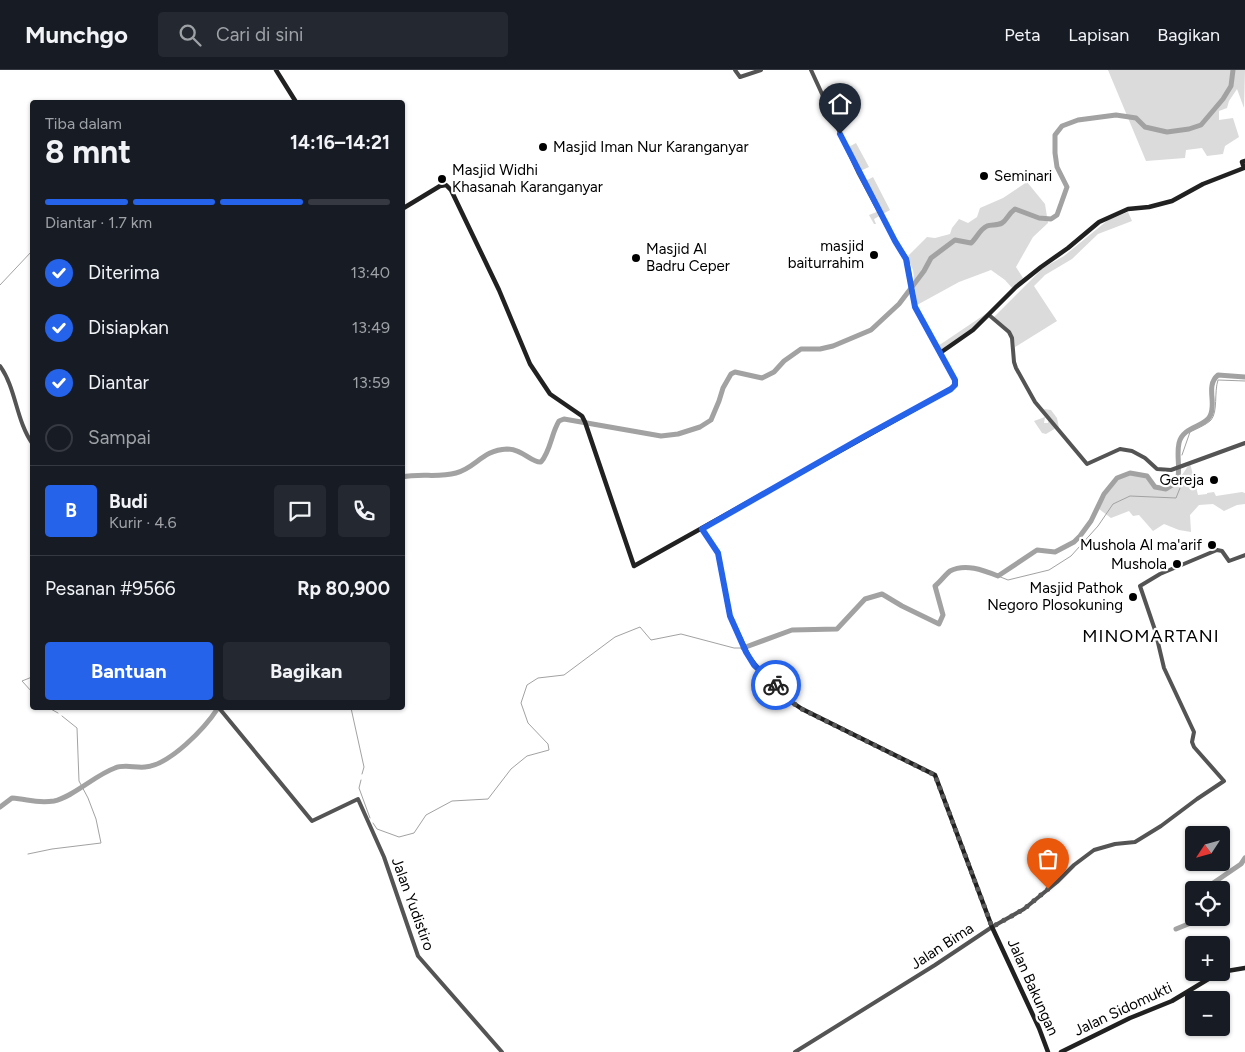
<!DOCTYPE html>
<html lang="id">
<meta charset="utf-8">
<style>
:root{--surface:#171b24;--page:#242831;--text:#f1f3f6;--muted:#9ea1a6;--line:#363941;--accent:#2563eb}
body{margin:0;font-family:Figtree,sans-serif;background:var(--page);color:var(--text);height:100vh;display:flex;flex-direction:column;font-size:19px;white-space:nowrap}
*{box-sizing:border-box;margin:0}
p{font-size:16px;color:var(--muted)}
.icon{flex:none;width:28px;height:28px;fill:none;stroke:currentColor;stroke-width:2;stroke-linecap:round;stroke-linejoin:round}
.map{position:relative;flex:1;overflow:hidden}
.side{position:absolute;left:30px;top:30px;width:375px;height:610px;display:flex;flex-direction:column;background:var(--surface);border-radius:5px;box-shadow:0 1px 4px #0004}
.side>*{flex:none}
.needle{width:32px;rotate:234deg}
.controls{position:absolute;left:1185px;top:756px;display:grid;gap:10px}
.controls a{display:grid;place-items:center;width:45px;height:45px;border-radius:5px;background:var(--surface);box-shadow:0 1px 4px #0004;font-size:25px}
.pin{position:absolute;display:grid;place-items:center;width:42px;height:42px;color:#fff;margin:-51px -21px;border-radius:50% 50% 50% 0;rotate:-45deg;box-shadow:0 0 5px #0007}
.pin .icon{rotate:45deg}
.courier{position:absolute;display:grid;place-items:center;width:50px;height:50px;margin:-25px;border:4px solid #2563eb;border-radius:50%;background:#fff;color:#222;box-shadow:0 1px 6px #0007}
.headline em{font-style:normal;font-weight:700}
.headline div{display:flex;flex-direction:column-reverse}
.headline{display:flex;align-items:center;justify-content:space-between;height:85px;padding:0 15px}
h1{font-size:32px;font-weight:700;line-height:38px}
.bar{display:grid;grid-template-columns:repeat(4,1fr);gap:8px 5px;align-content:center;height:60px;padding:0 15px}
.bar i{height:6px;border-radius:4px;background:var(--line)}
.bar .active{background:var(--accent)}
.bar p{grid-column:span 4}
.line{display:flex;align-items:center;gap:12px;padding:0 15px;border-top:1px solid var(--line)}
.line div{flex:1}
.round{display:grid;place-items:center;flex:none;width:52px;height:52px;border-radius:5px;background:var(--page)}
ol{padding:0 15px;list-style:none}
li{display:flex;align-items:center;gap:15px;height:55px}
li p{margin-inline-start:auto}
li .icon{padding:5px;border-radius:50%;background:var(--accent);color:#fff;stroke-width:4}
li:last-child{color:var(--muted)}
li i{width:28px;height:28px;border:2px solid var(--line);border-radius:50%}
.action{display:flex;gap:10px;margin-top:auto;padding:10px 15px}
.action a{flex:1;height:58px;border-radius:5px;background:var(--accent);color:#fff;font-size:20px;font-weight:700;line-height:58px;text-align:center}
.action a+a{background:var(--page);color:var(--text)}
header{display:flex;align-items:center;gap:30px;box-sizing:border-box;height:70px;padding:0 25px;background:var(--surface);border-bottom:1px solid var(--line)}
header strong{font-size:24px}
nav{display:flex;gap:28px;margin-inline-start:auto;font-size:18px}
.search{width:350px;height:45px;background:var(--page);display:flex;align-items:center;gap:12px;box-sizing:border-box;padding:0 18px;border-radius:5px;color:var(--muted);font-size:19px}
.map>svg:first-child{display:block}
.green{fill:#dbdbdb}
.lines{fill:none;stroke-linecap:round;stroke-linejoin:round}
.stream{stroke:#a2a2a2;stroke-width:1}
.river{stroke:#a2a2a2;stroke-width:5}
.tertiary{stroke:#545454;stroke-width:4}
.secondary{stroke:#212121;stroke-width:4.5}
.done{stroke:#595959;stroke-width:5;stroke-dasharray:0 9}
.route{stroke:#2563eb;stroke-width:6}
.poi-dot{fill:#000;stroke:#fff;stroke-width:2}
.labels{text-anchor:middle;stroke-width:4.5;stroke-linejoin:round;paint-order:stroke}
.poi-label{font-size:15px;fill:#000;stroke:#fff;text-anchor:end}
.street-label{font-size:15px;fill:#000;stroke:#fff}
.quarter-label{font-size:18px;letter-spacing:1px;fill:#000;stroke:#fff}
</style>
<header>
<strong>Munchgo</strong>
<div class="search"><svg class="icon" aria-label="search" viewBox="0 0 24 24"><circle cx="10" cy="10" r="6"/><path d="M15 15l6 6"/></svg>Cari di sini</div>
<nav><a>Peta</a><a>Lapisan</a><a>Bagikan</a></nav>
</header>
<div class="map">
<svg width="1245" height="982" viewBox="0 0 1245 982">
<rect width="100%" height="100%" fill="#fff"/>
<g class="green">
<path d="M1108,0H1245L1244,38L1237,19L1229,31L1227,38L1219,41V50L1233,48L1239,67L1225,76L1223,84L1207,86L1202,78L1186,80L1185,88L1146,91Z"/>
<path d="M856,73L869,97L858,102L845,79Z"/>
<path d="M873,107L890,140L874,149L876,154H874L869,145L879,141L864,112Z"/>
<path d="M1027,112L1045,134L1048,153L1033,167L1016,197L1023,208L1013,219L1005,210L991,200L959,212L917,235L913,200L907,187L927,167L935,168L950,164L952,158L959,149L968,153L977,147L980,138L1003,128Z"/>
<path d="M1128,142L1132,151L1098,164L1072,189L1045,205L1034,216L1057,251L1015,277L1014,270L993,248L1043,198L1064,186L1108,150Z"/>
<path d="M987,243L990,247L973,262L942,284L938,276Z"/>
<path d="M1044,339L1051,340L1057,348L1059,358H1056L1046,364L1042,363L1034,351L1045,347L1044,353H1048L1049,348Z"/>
<path d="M1190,393L1198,425L1207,424V423L1214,422L1216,426L1242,422L1245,423V434L1237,435L1224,441L1213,434L1199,435L1190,445L1191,462L1179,460L1164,454L1153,461L1139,445L1133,446L1129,441L1111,448L1099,439C1106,425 1114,407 1130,404C1135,403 1142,406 1146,407L1154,418L1167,420L1179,413L1182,405Z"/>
</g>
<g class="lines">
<g class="stream">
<path d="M0,215L32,181"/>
<path d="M1182,385L1190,362C1196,359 1206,355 1211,350C1218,342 1214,322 1218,310L1245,311"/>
<path d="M998,506L1008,510L1049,500L1071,486L1098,456L1113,434L1130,426L1176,428L1180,418"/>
<path d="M32,607L22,611L32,622"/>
<path d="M49,638L58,643"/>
<path d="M351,638L364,697L362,704"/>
<path d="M361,710L359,718L370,748"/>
<path d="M373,753L377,759L399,767L414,763L426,745L452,731L488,729L511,699L527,686L549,680L548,674L528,653L521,633L527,615L538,608L564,605L615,567L640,557L651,570L681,564L734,578H743"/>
<path d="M28,784L52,779L101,773L96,749L88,728L79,711L77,658L62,646"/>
</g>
<g class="river">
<path d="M402,407C421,403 438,408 456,403C476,398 482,380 507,379C523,379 531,393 541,392C551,380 551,364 559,351L564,349L661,366L678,364L700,357L711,350L719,331L723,318L731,304L735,302L762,308L774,302L784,291L801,279H820L833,276L871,260L899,234L924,201L931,188L955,170L971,173C976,169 980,159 987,156C991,154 997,156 1002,153C1007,150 1008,144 1015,139L1039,148L1051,149L1057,145L1067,117L1057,97L1055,83V65L1062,56L1078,50L1116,45L1136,48L1145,57L1167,62L1189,59L1201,55L1223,29L1231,16L1233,0"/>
<path d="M743,578L792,560L837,559L865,529L882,524L902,536L939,554L943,545L935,516C940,512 945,505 950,501C965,493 983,500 998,506L1037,480L1055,482L1074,472L1080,466L1091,451L1104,424L1117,408L1130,403L1147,406L1155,417L1166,419L1177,412C1181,399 1176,386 1179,373C1183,356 1205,357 1210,346C1217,333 1205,316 1218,305L1245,307"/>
<path d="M0,737L12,728C28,729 36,734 54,731C73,727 95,705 115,698C124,694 135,698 145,697C170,695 205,658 218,638"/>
<path d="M1203,820L1241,794L1245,788"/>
<path d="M1193,826L1194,825"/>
<path d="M1176,859L1198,850V848"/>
</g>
<g class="tertiary">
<path d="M735,0L740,7L761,0"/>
<path d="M811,0L858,102L895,171L907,189L915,237L940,283"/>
<path d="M989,245L1009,262L1012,268L1014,292L1016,298L1035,332L1087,394L1120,379L1132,381L1145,388L1157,399L1171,400L1245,373"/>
<path d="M0,296C16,318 16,350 32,373"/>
<path d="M219,638L312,751L358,729L384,787L418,886L502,982"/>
<path d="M795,982L935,895L992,857L1024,839L1057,812L1074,795L1094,780L1115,774L1135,772L1161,756L1197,729L1224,711L1194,677L1192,672L1194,662L1164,598L1155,560L1140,516L1160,504L1217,480L1222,481L1229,491L1245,485"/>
</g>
<g class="secondary">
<path d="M276,0L296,32"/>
<path d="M402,139L440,116L446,115L451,120L499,220L530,294L550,324L582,346L585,352L634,496L951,319L955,315V310L940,283L973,260L1016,217L1041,197L1068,178L1099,152L1128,139L1149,137L1172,131L1203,114L1244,98L1242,92L1245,91"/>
<path d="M702,459L718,483L730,546L749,587L760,601L779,618L793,633L802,639L935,705L992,857L1039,958L1048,982"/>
<path d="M1221,902L1245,898"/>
<path d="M1061,982L1130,948L1172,931L1220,902"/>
</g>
</g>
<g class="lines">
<path class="done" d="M776,615L793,633L802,639L935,705L992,857L1024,839L1048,819"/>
<path class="route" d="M776,615L754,595L746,582L730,546L718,483L702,459L863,367L951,319L955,315V310L915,237L906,189L895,171L840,64"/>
</g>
<g class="poi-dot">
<circle cx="543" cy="77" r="5"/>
<circle cx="984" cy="106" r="5"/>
<circle cx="442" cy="109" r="5"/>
<circle cx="874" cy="185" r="5"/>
<circle cx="636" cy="188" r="5"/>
<circle cx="1214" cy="410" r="5"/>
<circle cx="1212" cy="475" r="5"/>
<circle cx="1177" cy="494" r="5"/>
<circle cx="1133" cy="527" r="5"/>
</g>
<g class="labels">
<g class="poi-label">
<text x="553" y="82" text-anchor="start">Masjid Iman Nur Karanganyar</text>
<text x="452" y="105" text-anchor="start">Masjid Widhi<tspan x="452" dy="17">Khasanah Karanganyar</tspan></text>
<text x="994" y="111" text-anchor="start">Seminari</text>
<text x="864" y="181">masjid<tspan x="864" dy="17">baiturrahim</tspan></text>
<text x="646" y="184" text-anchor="start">Masjid Al<tspan x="646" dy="17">Badru Ceper</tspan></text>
<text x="1204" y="415">Gereja</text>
<text x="1202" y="480">Mushola Al ma'arif</text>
<text x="1167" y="499">Mushola</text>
<text x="1123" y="523">Masjid Pathok<tspan x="1123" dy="17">Negoro Plosokuning</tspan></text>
</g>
<g class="street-label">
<text transform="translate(413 834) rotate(70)" y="5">Jalan Yudistiro</text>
<text transform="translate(942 876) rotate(-33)" y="5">Jalan Bima</text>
<text transform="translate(1033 917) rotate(66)" y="5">Jalan Bakungan</text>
<text transform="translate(1123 939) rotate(-25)" y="5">Jalan Sidomukti</text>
</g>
<g class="quarter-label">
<text x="1151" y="572">MINOMARTANI</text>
</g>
</g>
</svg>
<div class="controls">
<a><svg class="needle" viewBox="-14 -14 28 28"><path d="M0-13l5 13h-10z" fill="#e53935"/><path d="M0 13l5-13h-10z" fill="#9ea1a6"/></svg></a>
<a><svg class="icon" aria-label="locate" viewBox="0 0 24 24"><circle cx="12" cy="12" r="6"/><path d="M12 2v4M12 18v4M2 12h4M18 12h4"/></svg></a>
<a>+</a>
<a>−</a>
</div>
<div class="pin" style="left:1048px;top:819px;background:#ea580c"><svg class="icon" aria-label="bag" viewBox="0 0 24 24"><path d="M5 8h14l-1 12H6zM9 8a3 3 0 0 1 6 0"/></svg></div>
<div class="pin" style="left:840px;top:64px;background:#1f2937"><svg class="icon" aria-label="home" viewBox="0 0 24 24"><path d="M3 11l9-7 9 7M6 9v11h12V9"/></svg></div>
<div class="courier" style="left:776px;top:615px"><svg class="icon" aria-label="bike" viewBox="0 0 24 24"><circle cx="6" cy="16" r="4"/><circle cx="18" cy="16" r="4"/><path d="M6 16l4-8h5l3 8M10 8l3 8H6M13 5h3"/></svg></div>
<section class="side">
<div class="headline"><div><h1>8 mnt</h1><p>Tiba dalam</p></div><em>14:16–14:21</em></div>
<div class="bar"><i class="active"></i><i class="active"></i><i class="active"></i><i></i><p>Diantar · 1.7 km</p></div>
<ol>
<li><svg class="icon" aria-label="check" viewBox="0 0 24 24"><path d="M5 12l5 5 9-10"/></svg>Diterima<p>13:40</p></li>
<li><svg class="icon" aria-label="check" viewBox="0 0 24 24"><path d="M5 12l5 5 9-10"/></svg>Disiapkan<p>13:49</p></li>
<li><svg class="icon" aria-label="check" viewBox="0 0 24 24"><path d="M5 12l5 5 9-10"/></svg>Diantar<p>13:59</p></li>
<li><i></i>Sampai</li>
</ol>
<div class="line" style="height:90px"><b class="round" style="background:var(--accent);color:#fff">B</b><div><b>Budi</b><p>Kurir · 4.6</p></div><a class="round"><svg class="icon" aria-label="chat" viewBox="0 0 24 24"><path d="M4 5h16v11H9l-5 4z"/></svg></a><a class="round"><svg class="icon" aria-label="phone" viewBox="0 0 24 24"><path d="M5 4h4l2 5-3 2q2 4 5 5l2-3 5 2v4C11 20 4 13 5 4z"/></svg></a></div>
<div class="line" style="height:65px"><div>Pesanan #9566</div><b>Rp 80,900</b></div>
<div class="action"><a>Bantuan</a><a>Bagikan</a></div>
</section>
</div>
